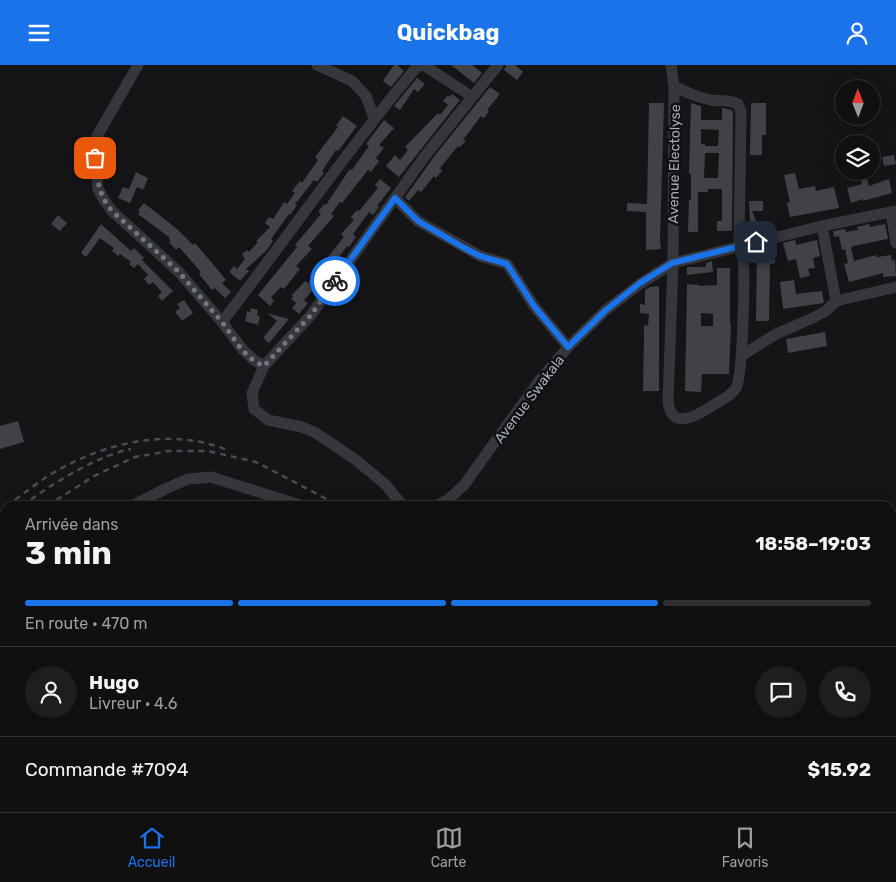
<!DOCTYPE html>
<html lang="fr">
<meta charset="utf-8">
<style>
:root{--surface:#101011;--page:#1e1e1f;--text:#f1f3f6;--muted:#9c9d9f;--line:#303031;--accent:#1a73e8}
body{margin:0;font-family:Rubik,sans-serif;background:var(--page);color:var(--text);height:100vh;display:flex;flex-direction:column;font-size:19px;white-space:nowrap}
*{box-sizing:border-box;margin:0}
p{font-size:16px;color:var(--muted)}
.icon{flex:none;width:28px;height:28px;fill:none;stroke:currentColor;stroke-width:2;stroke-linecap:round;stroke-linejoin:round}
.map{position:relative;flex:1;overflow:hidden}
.sheet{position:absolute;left:0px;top:436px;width:896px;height:311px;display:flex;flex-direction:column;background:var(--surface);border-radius:15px 15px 0 0;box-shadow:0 5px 20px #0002,0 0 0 1px var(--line)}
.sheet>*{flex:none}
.needle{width:32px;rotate:359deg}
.buttons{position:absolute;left:835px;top:15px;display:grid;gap:10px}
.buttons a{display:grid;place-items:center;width:45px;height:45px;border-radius:50%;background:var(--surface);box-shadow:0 5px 20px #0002,0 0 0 1px var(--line);font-size:25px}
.pin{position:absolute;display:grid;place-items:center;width:42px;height:42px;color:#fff;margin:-21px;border-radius:10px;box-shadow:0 2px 8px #0006}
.courier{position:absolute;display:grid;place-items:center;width:50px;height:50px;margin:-25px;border:4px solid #1a73e8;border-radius:50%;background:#fff;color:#222;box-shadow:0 1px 6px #0007}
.summary em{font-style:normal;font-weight:700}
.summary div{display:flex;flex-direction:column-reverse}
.summary{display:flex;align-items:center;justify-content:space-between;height:85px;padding:0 25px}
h1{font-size:32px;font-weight:700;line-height:38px}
.bar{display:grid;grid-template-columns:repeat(4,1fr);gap:8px 5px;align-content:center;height:60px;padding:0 25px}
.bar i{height:6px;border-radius:4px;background:var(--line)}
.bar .selected{background:var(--accent)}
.bar p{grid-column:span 4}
.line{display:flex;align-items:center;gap:12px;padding:0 25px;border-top:1px solid var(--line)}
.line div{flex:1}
.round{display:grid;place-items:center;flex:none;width:52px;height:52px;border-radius:26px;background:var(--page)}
header{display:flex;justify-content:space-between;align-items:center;height:65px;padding:0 25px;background:var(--accent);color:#fff;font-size:22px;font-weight:700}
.tabs{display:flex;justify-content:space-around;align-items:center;height:70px;border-top:1px solid var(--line);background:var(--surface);font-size:14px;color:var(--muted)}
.tabs a{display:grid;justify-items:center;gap:2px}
.tabs .selected{color:var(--accent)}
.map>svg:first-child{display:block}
.water{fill:#2a353c}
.building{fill:#414247;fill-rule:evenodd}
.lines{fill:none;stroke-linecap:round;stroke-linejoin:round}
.minor{stroke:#35373c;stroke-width:11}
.rail{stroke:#484b51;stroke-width:2.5;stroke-dasharray:6 5;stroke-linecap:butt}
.done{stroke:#737780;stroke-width:5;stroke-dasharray:0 9}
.route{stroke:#1a73e8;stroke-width:6}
.labels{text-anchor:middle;stroke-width:5;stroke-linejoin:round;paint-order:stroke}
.street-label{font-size:14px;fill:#a5acb8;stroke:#101012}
</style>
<header><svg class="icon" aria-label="menu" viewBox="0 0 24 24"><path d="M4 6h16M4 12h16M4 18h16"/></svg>Quickbag<svg class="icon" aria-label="person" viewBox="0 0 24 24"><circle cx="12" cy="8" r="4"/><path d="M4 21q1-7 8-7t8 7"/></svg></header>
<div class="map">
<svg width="896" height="747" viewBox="0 0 896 747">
<rect width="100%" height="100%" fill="#151517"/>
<path class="water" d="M310,743H365L368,747H310Z"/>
<g class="building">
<path d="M394,0H397L404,6L391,22L383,16Z"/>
<path d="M451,0H472L482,8L474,18Z"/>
<path d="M506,0H515L523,7L517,15L504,5Z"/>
<path d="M417,13L425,19L418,27L414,24L400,45L394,41Z"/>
<path d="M490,22L500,29L487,45L489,46L484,53L481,51L463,75L466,76L460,82L458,81L440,103L442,106L436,113L434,111L421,127L418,125L409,136L405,132L436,89Z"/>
<path d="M452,29L460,35L399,112L386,101L395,90L400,95L408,85L405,82L438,48L440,50L448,40L443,36L448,30L450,32Z"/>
<path d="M649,38H664L660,175L661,184L646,185V147L627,146V138L647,139Z"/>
<path d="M691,38L701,41V55H722V43L732,45L733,48L732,166H717V156H722V124H708V127H698V167H688L689,135H691V109H689ZM701,64L719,65L718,81H705V79H701ZM705,88H719L718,113H704Z"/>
<path d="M751,38H766V70H762V90H750Z"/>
<path d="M343,51L357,61L338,86L336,85L322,106L324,108L317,117L314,115L295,139L297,140L290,150L289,149L271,174L273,176L267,185L246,204L249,206L240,216L229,207L234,201L237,204L245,194L242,189L247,185L249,187L258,177L256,176L270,162L265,158L269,152L273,154L284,137L287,139L295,128L292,126L300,116L302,118L318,95L315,92L338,62L336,61Z"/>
<path d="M384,55L394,63L379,80L384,83L376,93L379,96L371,107L368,105L342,138L340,137L331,149L334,151L308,181L312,184L296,201L300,204L284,224L281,222L271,232L274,236L270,241L258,230L297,182L295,180L321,149L318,147L324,139L326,140L343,114L350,104L352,105L369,81L366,79Z"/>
<path d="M894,90L896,99L884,101L882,92Z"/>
<path d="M136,107L148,113L143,125L137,122L130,138L118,133L123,122L129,124Z"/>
<path d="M795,108L799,124L815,121L816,126L834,122L839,143L790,152L787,138L790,137L784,110Z"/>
<path d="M380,114L391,123L377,141L379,142L373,150L369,147L353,169L356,172L349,182L347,181L330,204L331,205L304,235L308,238L299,249L292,243L296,238L291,234L293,232L292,230L305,216L308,218L319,205L316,202L321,196L323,198L344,172L341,169L354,155L351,152L357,145L359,146L378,123L375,120Z"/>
<path d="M867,114L869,121L889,114L892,128L863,136V134L851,138L847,123L862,119L861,116Z"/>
<path d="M749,136H763V146H752L758,161L749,164L747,157L750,156Z"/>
<path d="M144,138L177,164L193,180L195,178L212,198L226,215L222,218L231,227L225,233L215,223L212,225L199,209L201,207L179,182L176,185L169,177L170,176L169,172L138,149L140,147L138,145Z"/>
<path d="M58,150L67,158L60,166L51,159Z"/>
<path d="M101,159L131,186L134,183L144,193L142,195L173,226L162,236L158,231L162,227L153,217L149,220L144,214L148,210L138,199L134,203L129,199L131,197L120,189L118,191L112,186L114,183L100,173L86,192L81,188Z"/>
<path d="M869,159L870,162L885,159L888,174L853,181L851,183L854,196L876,190L877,192L891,190L892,196L895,195L896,211L883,212V208L849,217L844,199L848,198L845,184L842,185L839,171L834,172L833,166L845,164L846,167L858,165L857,162Z"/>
<path d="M795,175L796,180L817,175L820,191L813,193L815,203L808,204L810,211L800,213L796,194L788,196L783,178Z"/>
<path d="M775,187V198L770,199L769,256H756L757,188Z"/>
<path d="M712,196L713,207L687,210V202H706V198Z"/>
<path d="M717,203H730V259H731L729,309H702L701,327L685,326L687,221V219L699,220V221L717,220ZM701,248L713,249V261H701Z"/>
<path d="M794,215L796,229L822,226L824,238L783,244L780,217Z"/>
<path d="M659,221V326H643L644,268V260L648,261L649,249L640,248V239L645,240V225L650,222Z"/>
<path d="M184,235L193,248L182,256L175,247L180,243L177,239Z"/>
<path d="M251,243L258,245L257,251L260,252L258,260L245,256L247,246L250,247Z"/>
<path d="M267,248L289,254L269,278L263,273L277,256Z"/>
<path d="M825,267L827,281L788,288L786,274Z"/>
<path d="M18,356L24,377L0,384V361Z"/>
</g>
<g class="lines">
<g class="minor">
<path d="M138,0L97,71L95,93L98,124L104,135L112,146L178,206L222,257L243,285L254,295L264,301"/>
<path d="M317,0L352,16L366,31L374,53"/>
<path d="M671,0L674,21L673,198L668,336C671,368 700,349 715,339C722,335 732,330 736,323C743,312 745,209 743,192C742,188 741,185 739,181L741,47L738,39C729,34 721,37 711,35C698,33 686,27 674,21"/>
<path d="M395,133L418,156L466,183L480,191L507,199L534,241L568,282"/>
<path d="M891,147L896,178"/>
<path d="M822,161L836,236"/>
<path d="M222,257C287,173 347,85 415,4L420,0L425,1L468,29L470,33"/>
<path d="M741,291L776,269L813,253L827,245L836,236L896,222"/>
<path d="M132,441L165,424L188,414L211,412L303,441"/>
<path d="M403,441L386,420L356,395L316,368L302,362L268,355L254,344L252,328L264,301L311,250L425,91L498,0"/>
<path d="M436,441L449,434L464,420L539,316L568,282L606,245L640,219L673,198L822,161L896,146"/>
<path d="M0,516L5,512"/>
<path d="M661,742V747"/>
</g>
<g class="rail">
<path d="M6,441C24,429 41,414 60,404C111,376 173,363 227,385"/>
<path d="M22,441C50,420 96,391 131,384"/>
<path d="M47,441L94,411L135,392L169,386H208L256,397L340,441"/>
<path d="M0,458L5,454"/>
<path d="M0,478L5,474"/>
<path d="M541,742L544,747"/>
</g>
</g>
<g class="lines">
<path class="done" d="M95,93C97,114 98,129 112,146L178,206L222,257L242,285L254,296L264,301L311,250L335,216"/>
<path class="route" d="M335,216L395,133L418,156L466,184L480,191L507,199L534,241L568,282L606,245L640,218L672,198L756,177"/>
</g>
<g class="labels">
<g class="street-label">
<text transform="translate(674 99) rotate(-89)" y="5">Avenue Electolyse</text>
<text transform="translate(529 334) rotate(-53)" y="5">Avenue Swakala</text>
</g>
</g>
</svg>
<div class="buttons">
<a><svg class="needle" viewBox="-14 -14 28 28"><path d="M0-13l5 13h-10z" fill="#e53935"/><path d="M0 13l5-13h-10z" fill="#9c9d9f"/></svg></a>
<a><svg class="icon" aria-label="layers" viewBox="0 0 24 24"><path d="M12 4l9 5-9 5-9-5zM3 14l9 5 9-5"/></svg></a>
</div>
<div class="pin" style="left:95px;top:93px;background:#ea580c"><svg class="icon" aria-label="bag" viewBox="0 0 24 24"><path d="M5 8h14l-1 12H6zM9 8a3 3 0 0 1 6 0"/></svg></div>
<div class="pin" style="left:756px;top:177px;background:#1f2937"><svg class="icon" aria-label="home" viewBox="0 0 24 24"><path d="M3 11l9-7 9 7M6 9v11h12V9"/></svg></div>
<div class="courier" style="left:335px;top:216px"><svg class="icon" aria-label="bike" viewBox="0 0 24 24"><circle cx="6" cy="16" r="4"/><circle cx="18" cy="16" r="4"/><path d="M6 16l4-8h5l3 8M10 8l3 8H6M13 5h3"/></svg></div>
<section class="sheet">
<div class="summary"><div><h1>3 min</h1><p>Arrivée dans</p></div><em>18:58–19:03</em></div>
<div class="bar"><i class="selected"></i><i class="selected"></i><i class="selected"></i><i></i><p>En route · 470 m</p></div>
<div class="line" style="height:90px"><a class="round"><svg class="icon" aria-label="person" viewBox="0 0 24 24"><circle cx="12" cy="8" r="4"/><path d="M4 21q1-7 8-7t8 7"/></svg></a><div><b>Hugo</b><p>Livreur · 4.6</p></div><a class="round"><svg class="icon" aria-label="chat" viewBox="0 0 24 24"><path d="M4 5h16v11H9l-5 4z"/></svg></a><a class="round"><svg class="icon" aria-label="phone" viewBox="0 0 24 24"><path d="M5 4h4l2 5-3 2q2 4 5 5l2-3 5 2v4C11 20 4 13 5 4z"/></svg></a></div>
<div class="line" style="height:65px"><div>Commande #7094</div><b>$15.92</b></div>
</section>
</div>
<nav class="tabs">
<a class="selected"><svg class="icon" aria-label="home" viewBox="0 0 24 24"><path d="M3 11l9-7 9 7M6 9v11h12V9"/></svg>Accueil</a>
<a><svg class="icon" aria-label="map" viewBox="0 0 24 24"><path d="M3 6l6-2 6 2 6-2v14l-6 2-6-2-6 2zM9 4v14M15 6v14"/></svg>Carte</a>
<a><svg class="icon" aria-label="saved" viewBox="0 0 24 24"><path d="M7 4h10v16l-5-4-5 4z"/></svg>Favoris</a>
</nav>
